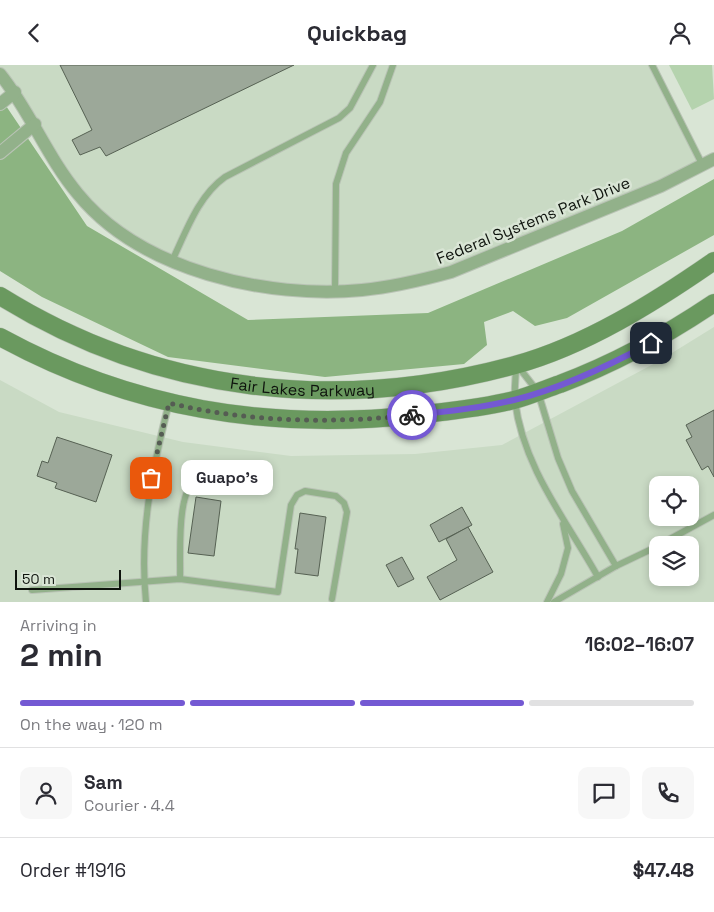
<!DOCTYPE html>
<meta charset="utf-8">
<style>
:root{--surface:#fff;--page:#f7f7f7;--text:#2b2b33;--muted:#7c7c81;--line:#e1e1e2;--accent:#7459d3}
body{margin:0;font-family:"Space Grotesk",sans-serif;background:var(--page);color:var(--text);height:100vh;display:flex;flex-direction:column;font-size:19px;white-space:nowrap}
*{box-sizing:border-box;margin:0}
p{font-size:16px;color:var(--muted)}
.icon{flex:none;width:28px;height:28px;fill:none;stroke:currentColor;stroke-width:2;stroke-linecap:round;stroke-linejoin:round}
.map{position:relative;height:537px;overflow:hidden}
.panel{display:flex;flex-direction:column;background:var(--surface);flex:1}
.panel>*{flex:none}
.controls{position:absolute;left:649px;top:411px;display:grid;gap:10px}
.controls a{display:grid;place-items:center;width:50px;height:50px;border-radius:10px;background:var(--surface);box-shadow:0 2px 8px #0003;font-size:25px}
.scale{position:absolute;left:15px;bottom:12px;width:106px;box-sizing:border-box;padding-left:5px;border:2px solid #0e130d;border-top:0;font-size:14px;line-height:18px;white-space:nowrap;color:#0e130d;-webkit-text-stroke:4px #d9e5d5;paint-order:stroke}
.pin{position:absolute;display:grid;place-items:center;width:42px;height:42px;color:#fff;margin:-21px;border-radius:10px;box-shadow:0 2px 8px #0006}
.courier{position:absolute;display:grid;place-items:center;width:50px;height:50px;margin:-25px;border:4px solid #7459d3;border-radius:50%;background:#fff;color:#222;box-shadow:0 1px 6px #0007}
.bubble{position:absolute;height:35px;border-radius:10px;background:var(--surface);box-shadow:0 2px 8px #0003;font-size:16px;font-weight:700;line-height:35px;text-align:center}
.overview em{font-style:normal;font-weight:700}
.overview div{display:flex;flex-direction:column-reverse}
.overview{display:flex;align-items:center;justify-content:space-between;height:85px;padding:0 20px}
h1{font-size:32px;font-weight:700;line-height:38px}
.bar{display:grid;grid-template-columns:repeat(4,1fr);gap:8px 5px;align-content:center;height:60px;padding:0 20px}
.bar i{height:6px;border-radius:4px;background:var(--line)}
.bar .active{background:var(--accent)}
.bar p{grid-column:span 4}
.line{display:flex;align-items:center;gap:12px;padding:0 20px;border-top:1px solid var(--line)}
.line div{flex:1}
.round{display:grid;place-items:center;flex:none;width:52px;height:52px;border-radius:10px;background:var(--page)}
header{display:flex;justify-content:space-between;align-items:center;height:65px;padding:0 20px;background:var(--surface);font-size:22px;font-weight:700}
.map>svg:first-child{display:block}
.built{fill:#c9dac4;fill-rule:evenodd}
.green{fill:#b5d3ae}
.forest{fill:#8cb481}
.building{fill:#9ca899;stroke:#566153}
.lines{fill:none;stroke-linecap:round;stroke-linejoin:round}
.lane-casing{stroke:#b9c3b5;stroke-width:8}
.street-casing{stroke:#b9c3b5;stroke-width:14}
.secondary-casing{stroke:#b9c3b5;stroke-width:19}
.lane{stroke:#92b18a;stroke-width:6}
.street{stroke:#92b18a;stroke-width:12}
.secondary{stroke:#6a995f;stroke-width:18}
.done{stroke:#555c53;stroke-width:5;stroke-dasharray:0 9}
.route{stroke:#7459d3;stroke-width:6}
.labels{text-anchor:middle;stroke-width:5;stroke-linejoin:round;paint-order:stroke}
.street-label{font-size:16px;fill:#0e130d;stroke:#d9e5d5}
</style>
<header><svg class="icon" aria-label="back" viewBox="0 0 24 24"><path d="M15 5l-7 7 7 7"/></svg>Quickbag<svg class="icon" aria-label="person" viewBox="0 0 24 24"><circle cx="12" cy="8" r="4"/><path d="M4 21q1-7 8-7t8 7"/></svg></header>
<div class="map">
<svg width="714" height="537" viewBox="0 0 714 537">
<rect width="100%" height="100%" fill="#d9e5d5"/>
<g class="built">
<path d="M0,0H652L703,101L430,213L297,225L172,196L92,145L0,9Z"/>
<path d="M714,262V537H0V315L59,347L183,377L291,391L415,389L502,380L659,296ZM658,420H690V452H658ZM658,480H690V512H658Z"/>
</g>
<path class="green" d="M669,0H712L714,34L692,45Z"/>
<path class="forest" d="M0,32L87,161L248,255L428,248L622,166L714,114V170L567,253L535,261L513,246L484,257L487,280L464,299L325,312L168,292L42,232L0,206Z"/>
<g class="building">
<path d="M60,0H294L106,91L100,82L80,90L72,75L92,65Z"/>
<path d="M714,345V412L708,401L702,405L686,375L692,372L686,360Z"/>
<path d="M57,372L112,390L96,437L55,423L57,418L37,411L42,396L48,398Z"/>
<path d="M196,432L221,436L214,491L188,488Z"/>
<path d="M462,442L472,460L439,477L430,460Z"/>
<path d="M300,448L326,452L318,511L295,508L298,484H295Z"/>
<path d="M468,462L493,507L440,535L427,512L457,495L446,474Z"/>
<path d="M402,492L414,514L398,522L386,500Z"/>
</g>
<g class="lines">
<defs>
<g id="lane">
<path d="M652,0L703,101"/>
<path d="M172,196C186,167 198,131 225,112L339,53L350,43L373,0"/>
<path d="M335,226L336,119L346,88L380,37L393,0"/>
<path d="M517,300L538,327L558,393L572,426L616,501"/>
<path d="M516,301C516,312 514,324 515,336C523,402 566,455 598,512"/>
<path d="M659,480L714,450"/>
<path d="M180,514C181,492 175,420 200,412C212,408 230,414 242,416"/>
<path d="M32,525L180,514L278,527L291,440L297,430L305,426L336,431L344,438L347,447L332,534"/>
<path d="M146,537C139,468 152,405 169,338"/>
<path d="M547,537L561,509L568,483L563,459"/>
<path d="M554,537L616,501L658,481"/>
</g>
<g id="street">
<path d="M0,9C30,46 47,92 78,129C141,206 267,234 362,225C392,222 422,215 451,207L661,121L714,94"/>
<path d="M0,39L15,27"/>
<path d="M0,88L35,59"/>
</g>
<g id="secondary">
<path id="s1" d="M0,231C157,329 339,348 515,300C585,281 655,237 714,196"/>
<path d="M0,272C132,344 268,366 417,350C449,346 482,343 514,335C530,331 545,324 560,319C616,298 665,271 714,238"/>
</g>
</defs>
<use href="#lane" class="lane-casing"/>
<use href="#street" class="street-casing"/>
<use href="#secondary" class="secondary-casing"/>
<use href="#lane" class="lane"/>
<use href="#street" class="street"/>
<use href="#secondary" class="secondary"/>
</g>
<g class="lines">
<path class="done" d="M151,413L169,338C248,357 331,359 412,350"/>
<path class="route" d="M412,350C446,347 481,343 514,335C559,324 610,300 651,278"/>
</g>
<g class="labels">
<g class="street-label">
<text transform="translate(533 155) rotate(-22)" y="6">Federal Systems Park Drive</text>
<text dy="6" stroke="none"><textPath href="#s1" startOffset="320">Fair Lakes Parkway</textPath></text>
</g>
</g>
</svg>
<div class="controls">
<a><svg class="icon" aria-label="locate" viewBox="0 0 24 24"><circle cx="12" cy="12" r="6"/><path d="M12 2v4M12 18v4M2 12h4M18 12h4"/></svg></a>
<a><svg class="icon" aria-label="layers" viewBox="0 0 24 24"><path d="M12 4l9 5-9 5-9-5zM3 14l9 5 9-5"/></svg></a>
</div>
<div class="scale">50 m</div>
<div class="pin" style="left:151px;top:413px;background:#ea580c"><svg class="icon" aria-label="bag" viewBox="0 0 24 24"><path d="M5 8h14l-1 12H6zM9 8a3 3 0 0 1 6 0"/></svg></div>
<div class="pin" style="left:651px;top:278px;background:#1f2937"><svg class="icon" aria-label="home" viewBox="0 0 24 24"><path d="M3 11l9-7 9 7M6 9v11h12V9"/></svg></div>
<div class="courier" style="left:412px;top:350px"><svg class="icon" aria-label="bike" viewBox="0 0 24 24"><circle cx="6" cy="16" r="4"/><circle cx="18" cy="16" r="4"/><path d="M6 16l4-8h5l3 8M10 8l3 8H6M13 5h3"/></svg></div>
<div class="bubble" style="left:181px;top:395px;width:92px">Guapo's</div>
</div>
<section class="panel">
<div class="overview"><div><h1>2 min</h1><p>Arriving in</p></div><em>16:02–16:07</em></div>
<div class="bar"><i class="active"></i><i class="active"></i><i class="active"></i><i></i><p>On the way · 120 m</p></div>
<div class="line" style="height:90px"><a class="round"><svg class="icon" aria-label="person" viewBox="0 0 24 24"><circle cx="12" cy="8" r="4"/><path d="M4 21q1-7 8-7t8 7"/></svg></a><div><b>Sam</b><p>Courier · 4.4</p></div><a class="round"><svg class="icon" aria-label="chat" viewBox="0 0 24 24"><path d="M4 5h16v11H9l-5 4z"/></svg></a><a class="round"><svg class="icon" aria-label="phone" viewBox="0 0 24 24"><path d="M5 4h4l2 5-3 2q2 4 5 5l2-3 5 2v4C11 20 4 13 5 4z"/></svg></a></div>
<div class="line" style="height:65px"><div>Order #1916</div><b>$47.48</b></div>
</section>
